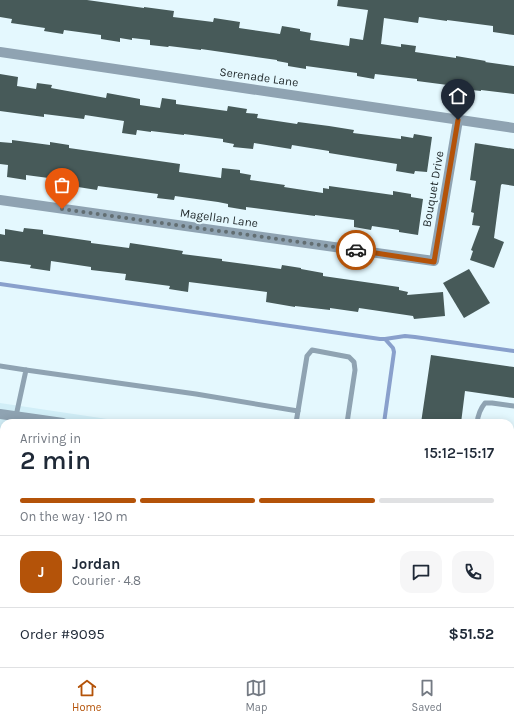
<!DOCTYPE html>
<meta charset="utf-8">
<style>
:root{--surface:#fff;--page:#f6f6f7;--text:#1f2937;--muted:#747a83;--line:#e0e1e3;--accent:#b45309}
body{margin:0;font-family:Karla,sans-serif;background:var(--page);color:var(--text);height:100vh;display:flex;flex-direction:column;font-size:15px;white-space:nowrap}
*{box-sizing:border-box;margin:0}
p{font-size:13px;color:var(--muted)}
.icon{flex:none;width:22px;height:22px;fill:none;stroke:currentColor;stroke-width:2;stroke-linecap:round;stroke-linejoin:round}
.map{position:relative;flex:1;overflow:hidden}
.side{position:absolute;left:0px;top:419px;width:514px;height:248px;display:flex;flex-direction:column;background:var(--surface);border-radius:12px 12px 0 0;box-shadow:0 2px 10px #0003}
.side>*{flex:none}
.pin{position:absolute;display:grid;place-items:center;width:34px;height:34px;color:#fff;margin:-41px -17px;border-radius:50% 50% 50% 0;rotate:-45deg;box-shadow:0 0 4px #0007}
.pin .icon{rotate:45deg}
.courier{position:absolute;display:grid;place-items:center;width:40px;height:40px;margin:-20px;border:3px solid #b45309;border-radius:50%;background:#fff;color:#222;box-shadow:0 1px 5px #0007}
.headline em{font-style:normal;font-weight:600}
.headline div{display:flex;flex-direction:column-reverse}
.headline{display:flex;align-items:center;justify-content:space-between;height:68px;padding:0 20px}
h1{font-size:26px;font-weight:600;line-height:30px}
.bar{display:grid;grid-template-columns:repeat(4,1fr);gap:6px 4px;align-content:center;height:48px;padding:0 20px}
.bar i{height:5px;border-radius:3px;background:var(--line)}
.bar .selected{background:var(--accent)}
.bar p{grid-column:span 4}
.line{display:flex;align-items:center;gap:10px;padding:0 20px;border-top:1px solid var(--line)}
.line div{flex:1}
.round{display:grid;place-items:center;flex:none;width:42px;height:42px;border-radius:12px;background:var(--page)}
.tabs{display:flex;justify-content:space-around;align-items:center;height:56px;border-top:1px solid var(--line);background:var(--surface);font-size:11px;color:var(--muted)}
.tabs a{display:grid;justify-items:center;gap:2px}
.tabs .selected{color:var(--accent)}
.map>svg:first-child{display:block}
.built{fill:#d1eef7}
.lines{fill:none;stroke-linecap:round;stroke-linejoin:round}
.stream{stroke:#89a0cc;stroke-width:4}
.building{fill:#475a59}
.lane{stroke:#8fa3b2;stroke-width:5}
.street{stroke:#8fa3b2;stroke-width:10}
.secondary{stroke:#5e7c91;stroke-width:10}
.done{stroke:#626e72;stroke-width:4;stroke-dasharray:0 7.2}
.route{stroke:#b45309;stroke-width:5}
.labels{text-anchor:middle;stroke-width:4;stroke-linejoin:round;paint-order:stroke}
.street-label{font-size:12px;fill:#1c2426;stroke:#e4f8fe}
</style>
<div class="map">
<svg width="514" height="667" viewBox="0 0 514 667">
<rect width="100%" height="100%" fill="#e4f8fe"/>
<g class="built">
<path d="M0,403L134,423H4V638L0,637Z"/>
<path d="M170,663H230L229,667H197Z"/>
</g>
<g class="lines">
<g class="stream">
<path d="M0,284L380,339H385L405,336L415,337L514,351"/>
<path d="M384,423L394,352L393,348L385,339"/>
<path d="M348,667L349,663"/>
</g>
</g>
<g class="building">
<path d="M0,0H87L144,8V7L174,11L173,17L213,22L214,18L240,22L239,28L280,34L282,26L300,29V31L311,33L310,40L349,46L350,38L363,40L368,10L337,6L338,0H514V35L493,32V26L447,20V21L419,17L418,23L384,18L381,44L401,47V44L416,46L415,52L456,58V56L486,61L485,62L514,66V94L481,90V91L462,89L463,87L417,81V79L375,74L374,79L357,76V73L306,66V69L288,66V63L277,61V60L201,49V50L169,46L168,47L150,45V40L132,38V40L120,38V42L101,39V35L64,30L63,34L44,31L45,28L11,23L12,19L0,17Z"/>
<path d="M0,74L18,77L17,86L36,89L37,83L52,85L51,88L106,98L107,93L140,99V105L160,108L162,98L176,100V104L227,111L228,106L247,109L246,113L258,114L257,118L297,124L298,122L329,126L354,130L353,133L401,139V136L413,138L414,134L432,137L427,172L415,171L414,174L396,171L397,164L329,153V151L292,145L291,149L254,143L253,149L233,147L234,144L223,142V139L184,134V135L151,131V132L137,130L136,135L122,133L124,121L85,115L84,119L44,114V117L0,111Z"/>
<path d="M12,140L50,145V142L69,145V148L180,164L179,172L221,178L222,168L240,170V173L251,175L250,180L285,185L284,187L323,193V188L329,189V186L393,195V191L411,194V197L423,199L418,235L399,232V230L372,226L371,230L354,227V220L315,215V216L246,207V210L228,207V204L218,202L175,196L174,200L157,198L158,194L98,186L97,190L78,187L79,186L56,183V179L26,175V180L7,177L8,165L0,164V142L12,143Z"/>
<path d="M475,143L514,149V186L502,184L501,185L494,238L504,242L494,268L470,260L473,251L471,250L480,226L472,225L474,213L471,212L476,181L470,180Z"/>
<path d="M24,228L43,230V234L91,241V243L129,248L130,243L183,251L182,254L222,259V261L281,269L282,265L301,268V269L323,273V276L399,287V290L408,292L407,295L443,292L445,316L414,319L413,316L359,308L358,312L330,308V310L295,306V307L266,302L267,292L189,282L188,292L169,289L170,286L125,280L126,274L91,270V267L51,261L50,271L30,268L31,265L0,261V234L5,235V229L23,232Z"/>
<path d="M469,269L490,303L464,318L443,283Z"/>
<path d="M431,355L514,367V398L465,391L461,423H421Z"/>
</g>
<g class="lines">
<g class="lane">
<path d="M0,366L26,370L16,416"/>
<path d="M26,370L196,394L298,411"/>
<path d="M296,423L307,356L312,350L349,357L354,362L355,370L347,423"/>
<path d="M477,423C478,415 480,409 485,403H492L514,406"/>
<path d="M510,446L514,447"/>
<path d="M510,601L514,602"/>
</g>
<g class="street">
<path d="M0,52L514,128"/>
<path d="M0,200L434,261L458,120"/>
<path d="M0,414L63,423"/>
<path d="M510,501L513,482"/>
<path d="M0,527L4,499"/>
<path d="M219,667L220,663"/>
<path d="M485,667L486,663"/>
</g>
<g class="secondary">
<path d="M0,661H4"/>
<path d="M17,663L45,667"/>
</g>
</g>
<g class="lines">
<path class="done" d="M62,209L356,250"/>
<path class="route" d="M356,250L434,262L458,120"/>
</g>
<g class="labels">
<g class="street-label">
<text transform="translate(259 77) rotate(8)" y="4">Serenade Lane</text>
<text transform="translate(433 189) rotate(-80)" y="4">Bouquet Drive</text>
<text transform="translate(219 218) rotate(8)" y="4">Magellan Lane</text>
</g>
</g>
</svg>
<div class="pin" style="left:62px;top:209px;background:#ea580c"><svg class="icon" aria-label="bag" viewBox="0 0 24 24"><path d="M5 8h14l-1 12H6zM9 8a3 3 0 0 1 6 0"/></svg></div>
<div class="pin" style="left:458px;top:120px;background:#1f2937"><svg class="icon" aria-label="home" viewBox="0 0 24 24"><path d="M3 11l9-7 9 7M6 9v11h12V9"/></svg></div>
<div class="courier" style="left:356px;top:250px"><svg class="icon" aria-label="car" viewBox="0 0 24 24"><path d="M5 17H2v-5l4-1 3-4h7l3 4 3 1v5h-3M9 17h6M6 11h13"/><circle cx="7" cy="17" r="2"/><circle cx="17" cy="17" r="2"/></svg></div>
<section class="side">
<div class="headline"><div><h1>2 min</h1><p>Arriving in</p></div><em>15:12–15:17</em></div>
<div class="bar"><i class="selected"></i><i class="selected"></i><i class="selected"></i><i></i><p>On the way · 120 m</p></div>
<div class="line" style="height:72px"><b class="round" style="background:var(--accent);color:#fff">J</b><div><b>Jordan</b><p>Courier · 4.8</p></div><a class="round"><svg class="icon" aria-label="chat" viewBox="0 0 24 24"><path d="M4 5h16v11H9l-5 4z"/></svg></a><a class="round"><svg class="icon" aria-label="phone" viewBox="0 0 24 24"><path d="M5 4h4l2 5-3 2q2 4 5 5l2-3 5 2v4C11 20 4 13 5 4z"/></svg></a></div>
<div class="line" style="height:52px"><div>Order #9095</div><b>$51.52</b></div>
</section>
</div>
<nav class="tabs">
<a class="selected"><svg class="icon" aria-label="home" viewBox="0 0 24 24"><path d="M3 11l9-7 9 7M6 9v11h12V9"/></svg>Home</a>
<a><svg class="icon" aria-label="map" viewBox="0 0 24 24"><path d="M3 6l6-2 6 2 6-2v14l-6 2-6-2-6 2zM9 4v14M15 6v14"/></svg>Map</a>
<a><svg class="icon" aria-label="saved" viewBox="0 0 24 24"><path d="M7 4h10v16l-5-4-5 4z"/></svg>Saved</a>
</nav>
